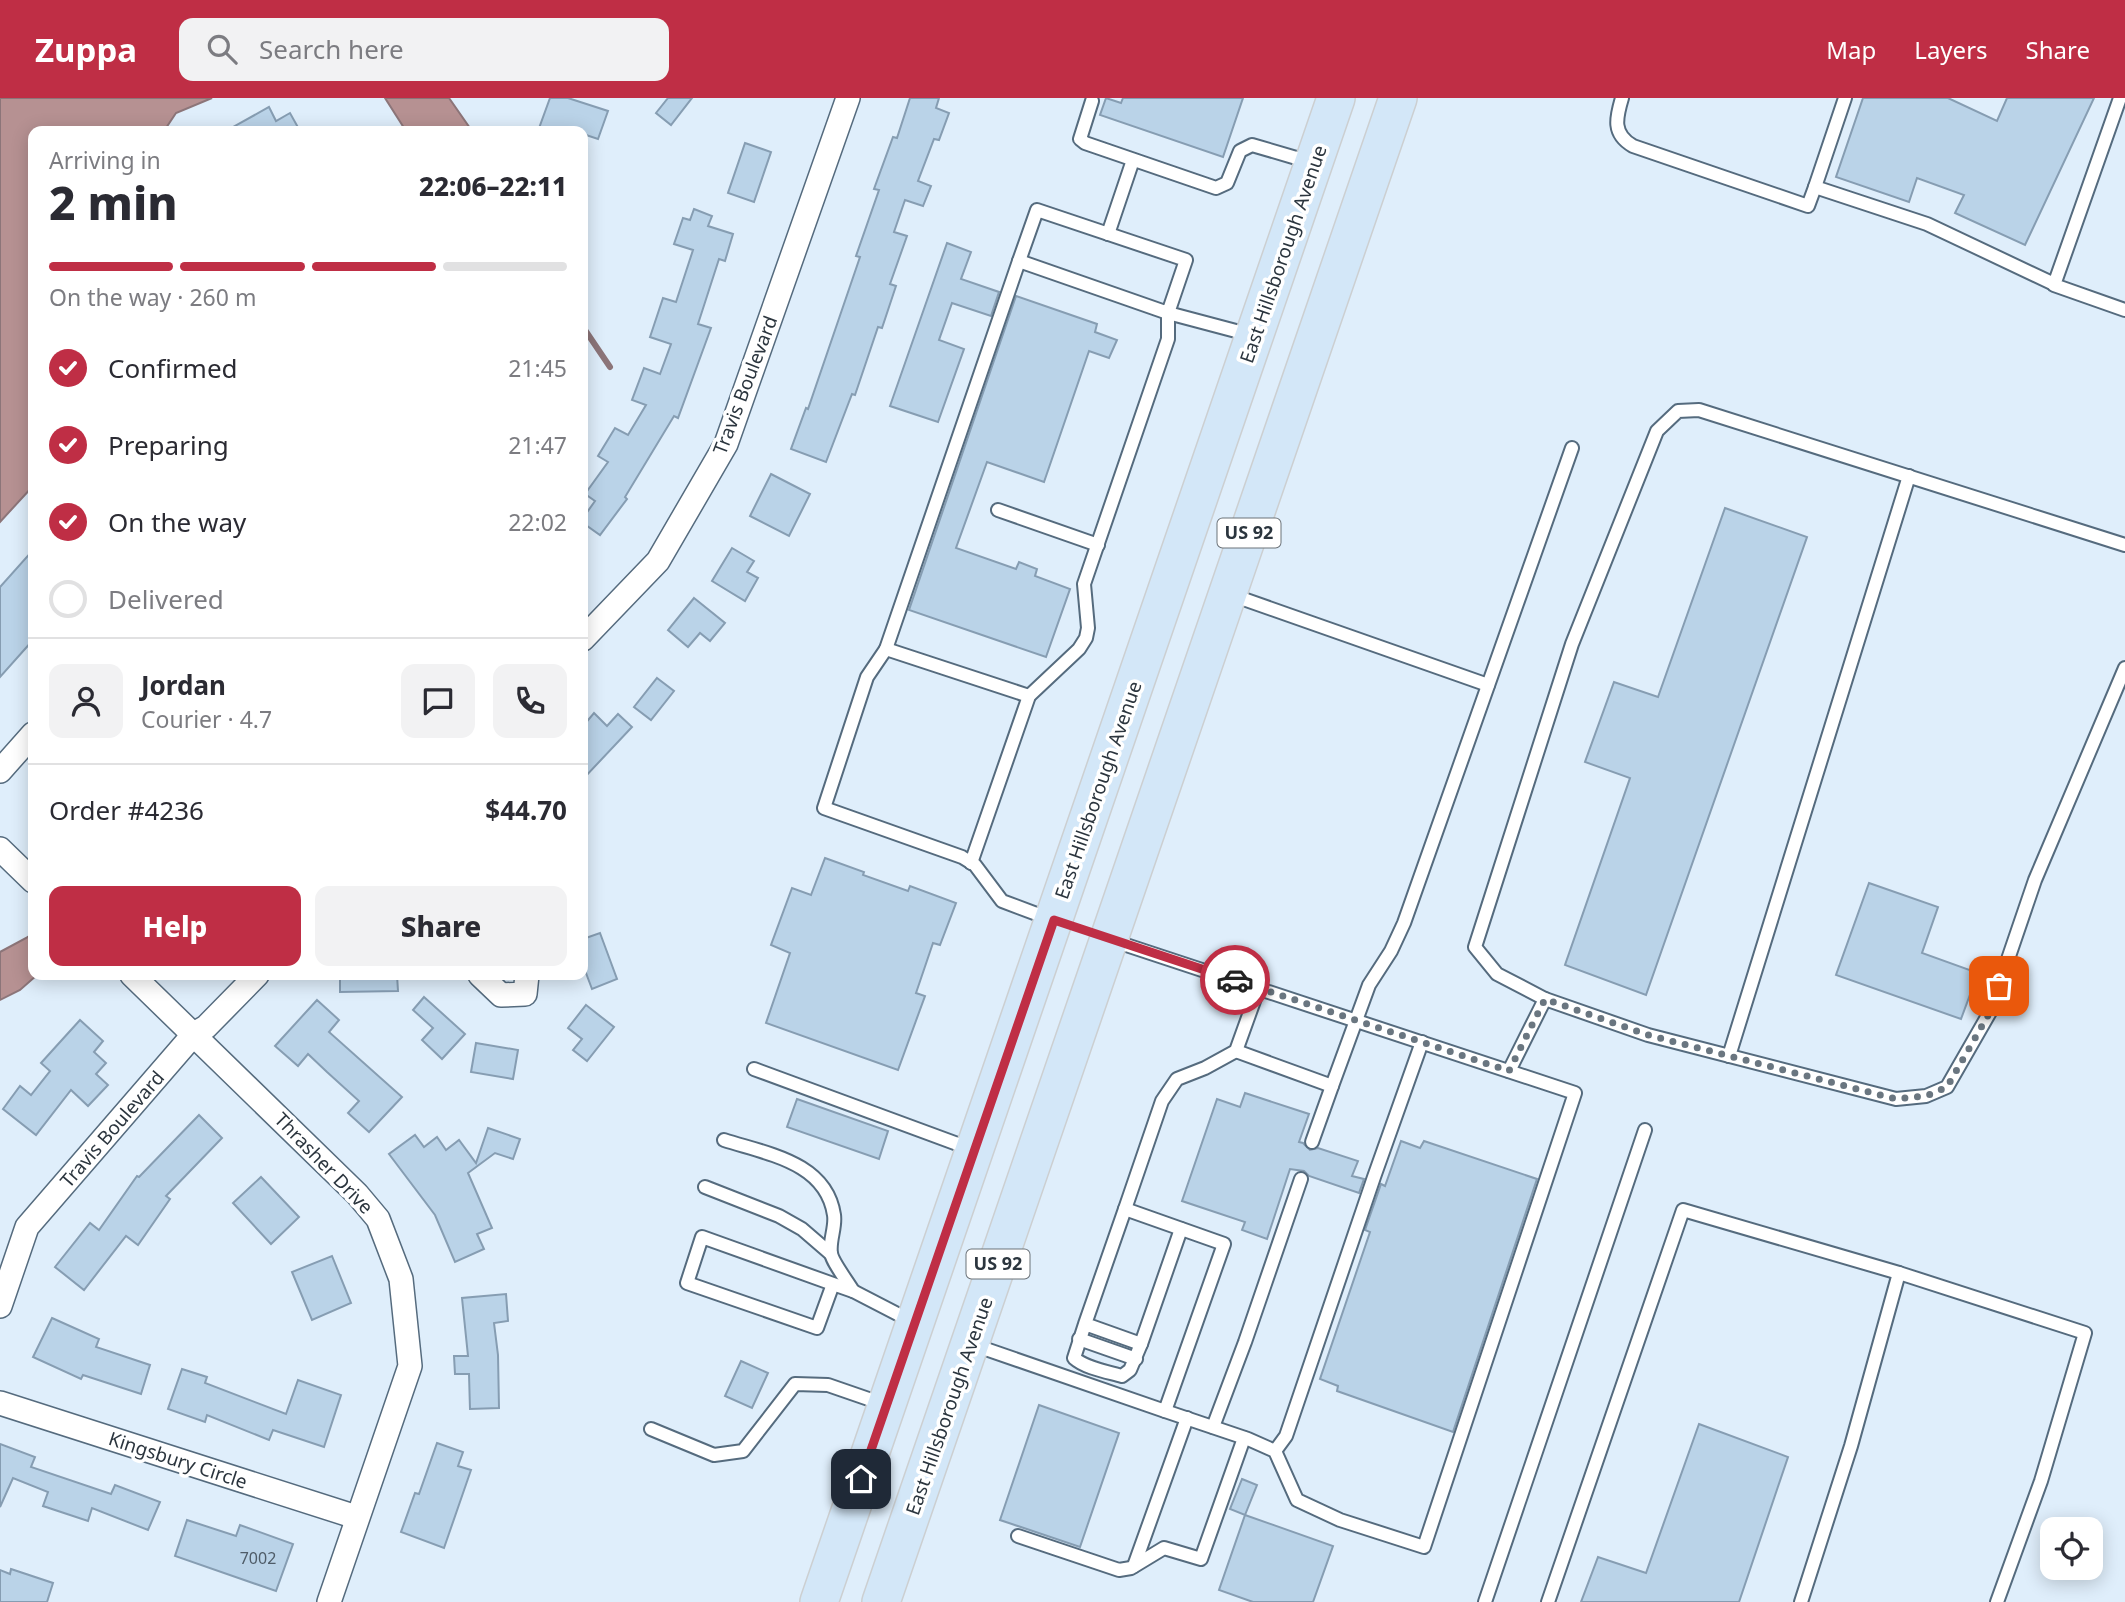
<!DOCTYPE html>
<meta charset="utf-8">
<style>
:root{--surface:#fff;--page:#f2f2f3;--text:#2b2b33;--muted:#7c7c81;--line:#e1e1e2;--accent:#bf2e45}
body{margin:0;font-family:"Noto Sans",sans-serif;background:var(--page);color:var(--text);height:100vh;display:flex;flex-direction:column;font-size:26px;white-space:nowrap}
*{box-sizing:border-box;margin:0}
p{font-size:23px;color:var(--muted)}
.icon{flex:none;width:38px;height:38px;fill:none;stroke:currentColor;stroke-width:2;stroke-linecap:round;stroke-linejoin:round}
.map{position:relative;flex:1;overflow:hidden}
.drawer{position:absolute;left:28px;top:28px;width:560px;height:854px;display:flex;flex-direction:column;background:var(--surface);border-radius:14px;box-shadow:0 4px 18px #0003}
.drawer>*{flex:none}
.buttons{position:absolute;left:2040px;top:1419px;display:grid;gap:14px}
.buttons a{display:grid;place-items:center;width:63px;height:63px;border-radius:14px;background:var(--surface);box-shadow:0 4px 18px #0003;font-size:35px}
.pin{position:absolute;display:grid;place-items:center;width:60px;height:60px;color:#fff;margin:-30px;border-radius:14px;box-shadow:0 4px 10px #0006}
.courier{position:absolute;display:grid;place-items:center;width:70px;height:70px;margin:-35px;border:5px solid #bf2e45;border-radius:50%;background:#fff;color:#222;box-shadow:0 2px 9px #0007}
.headline em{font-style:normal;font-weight:800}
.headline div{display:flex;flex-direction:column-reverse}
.headline{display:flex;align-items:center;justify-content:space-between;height:119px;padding:0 21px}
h1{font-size:46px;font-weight:800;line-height:52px}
.bar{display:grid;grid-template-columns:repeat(4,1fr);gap:10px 7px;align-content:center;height:84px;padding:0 21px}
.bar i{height:9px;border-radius:5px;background:var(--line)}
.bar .active{background:var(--accent)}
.bar p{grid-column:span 4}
.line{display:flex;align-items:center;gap:18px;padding:0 21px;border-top:2px solid var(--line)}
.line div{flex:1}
.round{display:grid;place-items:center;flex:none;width:74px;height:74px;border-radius:14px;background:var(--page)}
ol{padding:0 21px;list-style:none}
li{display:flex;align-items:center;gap:21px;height:77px}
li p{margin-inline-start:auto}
li .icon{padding:7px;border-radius:50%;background:var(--accent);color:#fff;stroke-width:4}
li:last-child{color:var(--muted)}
li i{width:38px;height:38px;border:4px solid var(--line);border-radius:50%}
.button{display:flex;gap:14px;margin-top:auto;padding:14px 21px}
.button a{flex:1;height:80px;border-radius:14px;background:var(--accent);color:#fff;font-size:28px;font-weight:800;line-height:80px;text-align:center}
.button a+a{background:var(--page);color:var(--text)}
header{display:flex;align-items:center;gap:42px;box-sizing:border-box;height:98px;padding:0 35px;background:var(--accent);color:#fff}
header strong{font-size:33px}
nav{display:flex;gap:38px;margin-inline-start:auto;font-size:24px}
.search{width:490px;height:63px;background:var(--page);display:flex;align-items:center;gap:18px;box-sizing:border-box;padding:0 24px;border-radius:14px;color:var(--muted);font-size:26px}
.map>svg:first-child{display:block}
.water{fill:#b69192;stroke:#8c7579;stroke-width:2}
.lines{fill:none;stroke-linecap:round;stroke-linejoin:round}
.stream{stroke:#8c7579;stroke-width:6}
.building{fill:#bad3e8;stroke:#869db2;stroke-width:2}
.service-casing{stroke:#556b7e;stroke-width:16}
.minor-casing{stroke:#556b7e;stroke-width:26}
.primary-casing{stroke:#cccfd1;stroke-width:40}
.service{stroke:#fff;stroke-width:12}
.minor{stroke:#fff;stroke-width:23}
.primary{stroke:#d3e7f8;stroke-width:37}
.done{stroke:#6a7680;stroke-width:7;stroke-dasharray:0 12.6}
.route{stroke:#bf2e45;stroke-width:9}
.labels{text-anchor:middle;stroke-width:7;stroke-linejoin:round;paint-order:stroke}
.number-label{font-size:16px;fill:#4f5c68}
.shield{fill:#fff;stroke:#6b7278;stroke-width:2}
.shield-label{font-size:18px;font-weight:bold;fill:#2b353e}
.street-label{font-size:19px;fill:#2b353e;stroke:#fff}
</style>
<header>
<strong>Zuppa</strong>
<div class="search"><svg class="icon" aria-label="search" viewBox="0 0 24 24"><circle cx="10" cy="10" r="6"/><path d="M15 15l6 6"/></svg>Search here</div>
<nav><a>Map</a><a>Layers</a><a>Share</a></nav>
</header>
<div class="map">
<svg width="2125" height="1504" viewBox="0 0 2125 1504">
<rect width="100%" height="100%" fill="#dfeefb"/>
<g class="water">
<path d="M0,0H212L176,15L164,33H33V388L0,424Z"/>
<path d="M385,0H449L472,33H406Z"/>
<path d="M33,834V877H37L20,892L0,902V854L28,839Z"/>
</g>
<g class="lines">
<path class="stream" d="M583,229L610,269"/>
</g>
<g class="building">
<path d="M550,0H568L608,13L598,41L583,36V33H538Z"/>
<path d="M668,0H692L671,27L656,15Z"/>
<path d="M910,0H939L936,10L949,15L939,42L934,41L918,83L931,88L923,108L905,102L894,134L907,138L890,186L896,188L882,230L878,229L855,297L852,296L826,364L791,351L806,310L808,311L860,159L856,158L879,92L874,91L893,39L897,40Z"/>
<path d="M1106,0L1121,5L1123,0H1243L1223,59L1100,17Z"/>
<path d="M1863,0H1948L1997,23L2007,0H2094L2025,147L1955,115L1964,97L1917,80L1909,104L1836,79Z"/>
<path d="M269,9L276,23L290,15L300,33H226Z"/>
<path d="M745,45L771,54L754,104L728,95Z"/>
<path d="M694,111L712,118L708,128L733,136L725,163L719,161L698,226L711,230L678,320L674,318L625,399L627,401L600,437L583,425V420L595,403L585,396L608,364L598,358L615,330L628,337L646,307L632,302L644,270L660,276L671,246L650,239L663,200L676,204L693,152L674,146L683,120L690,122Z"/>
<path d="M947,145L971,154L961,181L999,194L991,218L952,205L939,242L964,251L938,324L890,308Z"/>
<path d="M1016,198L1097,226L1095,234L1117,242L1109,260L1089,253L1044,384L987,364L956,450L1016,471L1019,464L1037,471L1035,478L1070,491L1046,559L909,512Z"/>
<path d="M771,376L810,396L789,438L750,418Z"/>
<path d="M1725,410L1807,439L1646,897L1565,867L1630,680L1585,664L1614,584L1658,599Z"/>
<path d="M732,450L754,463L747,474L758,480L745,503L712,483Z"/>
<path d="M33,452V542L0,579V489Z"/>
<path d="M694,500L725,525L710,543L700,535L688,549L668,532Z"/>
<path d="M657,580L674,593L651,622L634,609Z"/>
<path d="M594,615L607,628L618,616L632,629L583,681V628Z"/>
<path d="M825,760L864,774L863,777L908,793L910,788L956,805L940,847L933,845L916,895L925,898L898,972L766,925L790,855L771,847L792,790L811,797Z"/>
<path d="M1869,785L1938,809L1922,855L1978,875L1961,921L1836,877Z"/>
<path d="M600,835L617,881L592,891L583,867V841Z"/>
<path d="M340,877H397L398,893L340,894Z"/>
<path d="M424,899L465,936L442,961L422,942L433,930L413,912Z"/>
<path d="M317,902L339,922L329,934L402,999L369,1034L348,1015L359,1003L327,974L308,956L298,968L275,948Z"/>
<path d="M586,907L614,929L587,963L573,952L582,941L568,930Z"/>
<path d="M80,922L103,943L94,954L106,965L96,976L108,987L88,1008L71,992L36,1037L3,1011L20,988L31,997L50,973L41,965Z"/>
<path d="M476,945L518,952L513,981L471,974Z"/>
<path d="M1245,995L1309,1016L1299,1044L1303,1045L1310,1052L1318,1050L1358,1063L1352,1078L1364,1081L1359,1095L1309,1078L1304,1073L1290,1071L1267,1141L1242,1132L1245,1124L1182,1103L1217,1001L1240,1009Z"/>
<path d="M797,1001L888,1033L879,1061L787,1029Z"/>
<path d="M199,1017L222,1040L166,1098L170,1101L138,1147L126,1138L84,1192L55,1169L90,1125L99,1132L137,1078L139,1079Z"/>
<path d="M488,1030L520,1041L513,1061L495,1055L468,1075L492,1130L477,1136L484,1151L455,1164L435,1117L389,1056L415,1037L424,1049L437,1039L446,1052L459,1042L476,1065Z"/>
<path d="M1401,1043L1420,1050L1424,1043L1537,1081L1453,1334L1337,1293L1338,1288L1320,1281L1370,1134L1365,1132L1381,1086L1385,1088Z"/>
<path d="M261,1079L299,1119L271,1146L233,1105Z"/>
<path d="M332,1158L351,1205L312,1222L292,1174Z"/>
<path d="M506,1196L508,1223L494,1225L498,1257L499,1310L470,1311L469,1276H455L454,1258H468L462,1200Z"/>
<path d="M52,1220L99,1241L96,1249L150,1267L141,1296L83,1277L81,1281L33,1259Z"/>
<path d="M741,1263L768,1275L752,1310L725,1298Z"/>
<path d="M182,1271L207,1279L205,1285L286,1316L298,1282L341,1297L324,1349L273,1332L269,1342L207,1317L205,1324L168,1311Z"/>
<path d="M1039,1307L1119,1335L1080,1449L1000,1422Z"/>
<path d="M1699,1326L1788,1359L1739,1504H1581L1598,1459L1646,1475Z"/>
<path d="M437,1345L463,1354L458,1368L471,1372L444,1450L401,1434L415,1395L419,1396Z"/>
<path d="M0,1346L35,1359L31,1369L111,1396L115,1387L160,1404L148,1432L92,1410L88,1423L43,1408L48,1394L13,1380L0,1409Z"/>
<path d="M1242,1381L1257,1387L1245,1417L1230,1411Z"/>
<path d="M1245,1417L1333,1448L1313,1504H1253L1219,1492Z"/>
<path d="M187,1422L236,1438L240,1427L293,1446L276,1493L175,1458Z"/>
<path d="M11,1471L53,1485L47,1504H0V1472L10,1476Z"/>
</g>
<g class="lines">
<defs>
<g id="service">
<path d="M1622,0C1616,20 1612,36 1633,48L1808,108L1815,89"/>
<path d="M1845,0L1815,89L1927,126L2054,186"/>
<path d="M2120,0L2054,187L2125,212"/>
<path d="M1092,3L1080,41L1085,45L1216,90L1227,85L1240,53L1252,47L1310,64"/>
<path d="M1108,136L1133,62"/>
<path d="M998,412L1098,447"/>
<path d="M2125,447L1699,312L1678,313L1657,333L1572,546L1475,849L1497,876L1545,901L1648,937L1896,1001L1926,998L1947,989L1990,914L2035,782L2125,570"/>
<path d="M1232,497L1488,587"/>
<path d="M886,551L1019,163"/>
<path d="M1029,598L886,551L867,579L824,710L962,759L975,767L1002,803L1050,821"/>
<path d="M971,765L1029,598L1079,551L1086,540L1088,530L1084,486L1168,241V215L1186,162L1037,112L1019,163L1168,215L1251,237"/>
<path d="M1111,842L1575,995L1424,1449L1340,1422L1297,1402L1275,1353L1248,1341L1165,1313"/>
<path d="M1236,953L1332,988L1369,887L1391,853L1404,825L1572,350"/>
<path d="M1729,958L1909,378"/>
<path d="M754,971L971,1051"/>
<path d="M1509,973L1545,901"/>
<path d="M724,1042C767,1056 826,1064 834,1117C836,1129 829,1143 831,1155C832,1164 848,1184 853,1193"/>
<path d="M1312,1044L1332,988"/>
<path d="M705,1089L779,1118L802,1131L831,1156"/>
<path d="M833,1186L702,1139L687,1185L817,1230L833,1186L853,1193L911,1223"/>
<path d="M1085,1226L1074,1260C1085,1270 1108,1274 1122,1278L1130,1272L1141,1246L1085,1226L1125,1111"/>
<path d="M1079,1241L1136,1261"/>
<path d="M1141,1246L1181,1131"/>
<path d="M974,1247L1165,1313L1224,1146L1125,1111L1162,1003L1177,981L1205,970L1236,953L1259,889"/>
<path d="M1213,1329L1245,1244L1301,1081"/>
<path d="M651,1331L714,1357L743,1353L795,1286L828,1287L883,1306"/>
<path d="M1275,1353L1286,1338L1374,1079L1422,944"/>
<path d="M1018,1438L1119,1472L1131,1470L1164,1450L1201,1461L1244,1340"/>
<path d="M1134,1468L1187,1320"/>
<path d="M1485,1504L1645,1032"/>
<path d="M1548,1504L1683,1112L1899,1175"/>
<path d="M1801,1504L1851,1348L1899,1175L2085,1235L2041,1383L1997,1504"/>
</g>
<g id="minor">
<path d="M583,541L658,463L726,346L848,0"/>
<path d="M0,673L33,636"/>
<path d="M0,751L33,783"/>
<path d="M132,877L357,1096L378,1121L401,1181L410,1268L329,1504"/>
<path d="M480,877L501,897L525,896L527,877"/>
<path d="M0,1208L27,1129L194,936L206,929L257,877"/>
<path d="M0,1305L356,1419"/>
</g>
<g id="primary">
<path d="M819,1504L1336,0"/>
<path d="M881,1504L1398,0"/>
</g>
</defs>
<use href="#service" class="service-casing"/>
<use href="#minor" class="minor-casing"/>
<use href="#primary" class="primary-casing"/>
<use href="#service" class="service"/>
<use href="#minor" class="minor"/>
<use href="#primary" class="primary"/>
</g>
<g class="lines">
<path class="done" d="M1235,882L1509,973L1545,901L1648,937L1896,1001L1926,998L1947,989L1990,914L1999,888"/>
<path class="route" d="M861,1381L1054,822L1235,882"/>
</g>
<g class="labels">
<g class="number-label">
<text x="258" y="1466">7002</text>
</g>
<g class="shield">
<rect x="1217.5" y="420.5" width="63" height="29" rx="5"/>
<rect x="966.5" y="1151.5" width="63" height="29" rx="5"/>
</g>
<g class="shield-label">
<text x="1249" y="441">US 92</text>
<text x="998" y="1172">US 92</text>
</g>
<g class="street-label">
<text transform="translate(1283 156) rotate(-71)" y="7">East Hillsborough Avenue</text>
<text transform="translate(745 287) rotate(-69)" y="7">Travis Boulevard</text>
<text transform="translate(1098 692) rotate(-71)" y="7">East Hillsborough Avenue</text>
<text transform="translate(112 1031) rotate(-49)" y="7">Travis Boulevard</text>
<text transform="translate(324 1065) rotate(46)" y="7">Thrasher Drive</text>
<text transform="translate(949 1308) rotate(-71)" y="7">East Hillsborough Avenue</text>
<text transform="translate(178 1362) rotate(18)" y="7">Kingsbury Circle</text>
</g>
</g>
</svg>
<div class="buttons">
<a><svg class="icon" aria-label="locate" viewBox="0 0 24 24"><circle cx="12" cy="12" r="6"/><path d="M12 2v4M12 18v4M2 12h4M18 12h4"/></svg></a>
</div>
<div class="pin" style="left:1999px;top:888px;background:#ea580c"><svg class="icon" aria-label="bag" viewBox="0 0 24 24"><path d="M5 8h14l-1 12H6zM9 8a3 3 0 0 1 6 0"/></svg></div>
<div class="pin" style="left:861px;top:1381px;background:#1f2937"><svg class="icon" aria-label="home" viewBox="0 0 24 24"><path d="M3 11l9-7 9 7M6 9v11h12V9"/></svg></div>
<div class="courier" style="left:1235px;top:882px"><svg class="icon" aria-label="car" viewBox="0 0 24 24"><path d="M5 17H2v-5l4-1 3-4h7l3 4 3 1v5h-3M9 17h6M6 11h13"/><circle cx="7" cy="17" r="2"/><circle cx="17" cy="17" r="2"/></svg></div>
<section class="drawer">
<div class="headline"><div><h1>2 min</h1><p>Arriving in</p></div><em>22:06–22:11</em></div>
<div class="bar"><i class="active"></i><i class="active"></i><i class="active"></i><i></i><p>On the way · 260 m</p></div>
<ol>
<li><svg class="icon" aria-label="check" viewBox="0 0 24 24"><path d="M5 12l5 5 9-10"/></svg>Confirmed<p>21:45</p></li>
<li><svg class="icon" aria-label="check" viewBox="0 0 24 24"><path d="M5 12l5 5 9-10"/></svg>Preparing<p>21:47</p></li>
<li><svg class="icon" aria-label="check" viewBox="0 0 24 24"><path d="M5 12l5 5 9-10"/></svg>On the way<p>22:02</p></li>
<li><i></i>Delivered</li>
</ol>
<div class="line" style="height:126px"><a class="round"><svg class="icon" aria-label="person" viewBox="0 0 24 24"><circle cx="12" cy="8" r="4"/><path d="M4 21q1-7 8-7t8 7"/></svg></a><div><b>Jordan</b><p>Courier · 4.7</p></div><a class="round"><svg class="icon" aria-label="chat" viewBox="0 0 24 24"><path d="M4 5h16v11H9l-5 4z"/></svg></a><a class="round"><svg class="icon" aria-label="phone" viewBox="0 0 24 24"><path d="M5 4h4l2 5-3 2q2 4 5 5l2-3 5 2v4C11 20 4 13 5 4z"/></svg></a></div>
<div class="line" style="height:91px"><div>Order #4236</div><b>$44.70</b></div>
<div class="button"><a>Help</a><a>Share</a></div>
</section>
</div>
